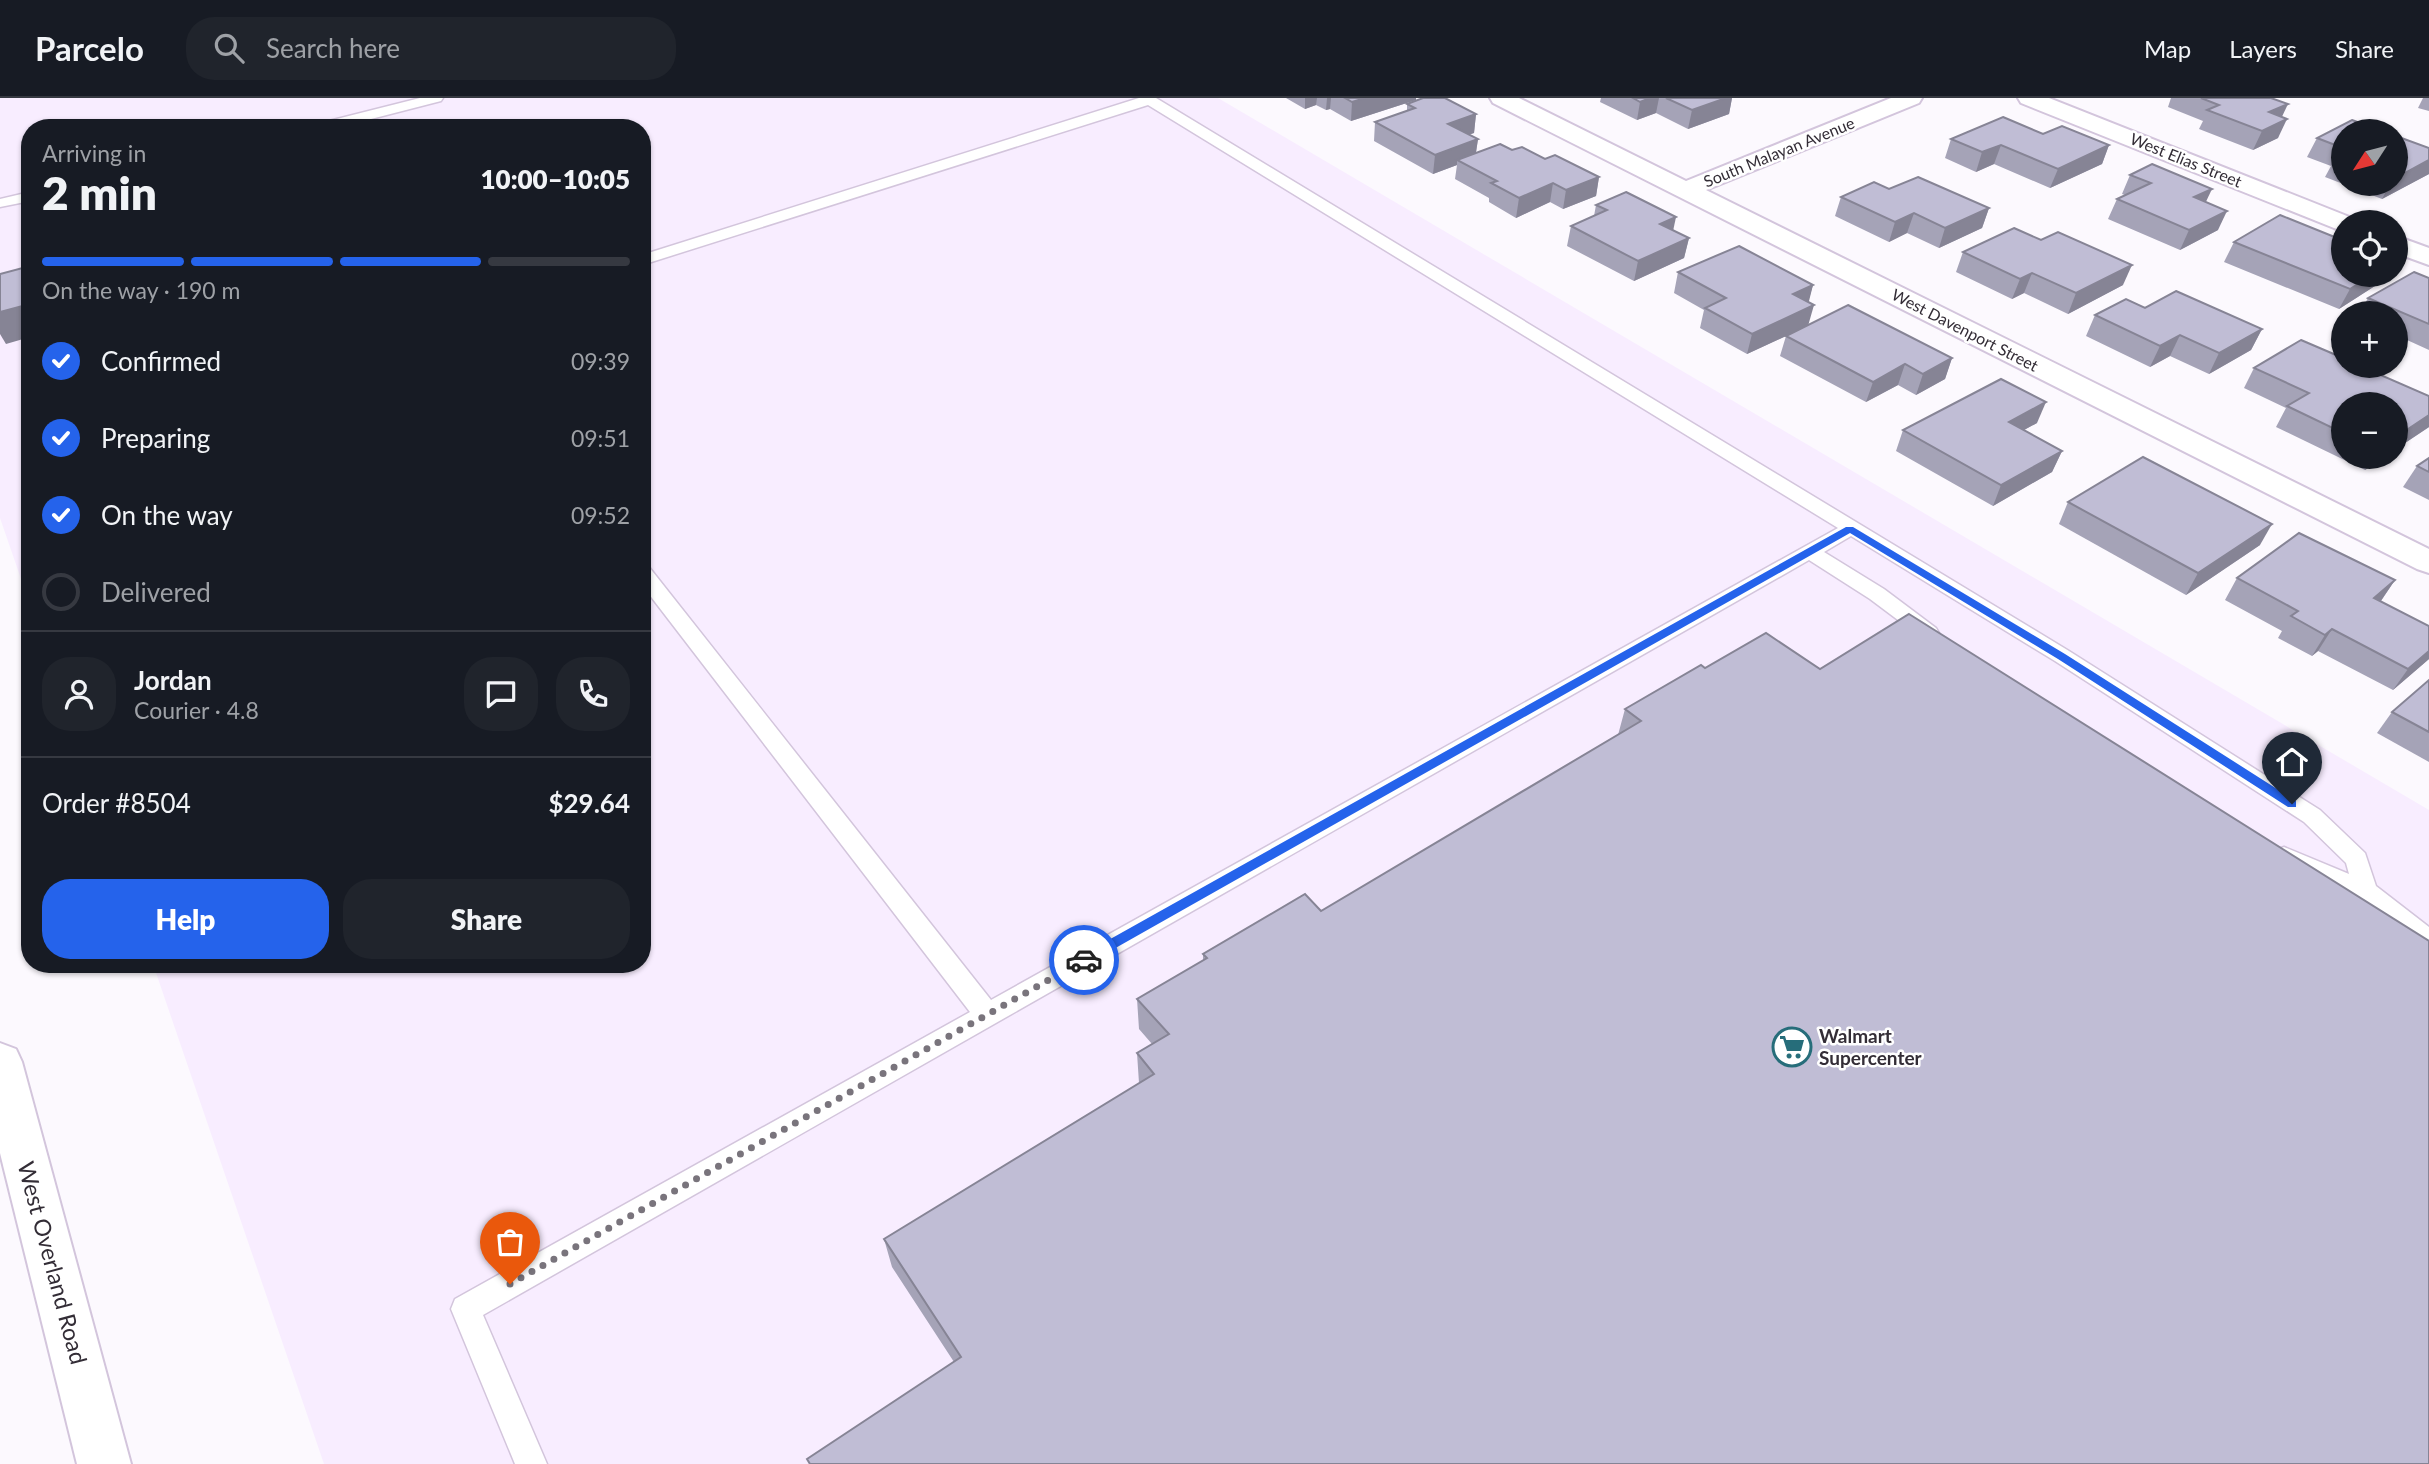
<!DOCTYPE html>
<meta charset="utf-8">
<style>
:root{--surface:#171b24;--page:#20242c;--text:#f1f3f6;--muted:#9ea1a6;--line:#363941;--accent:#2563eb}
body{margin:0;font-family:Lato,sans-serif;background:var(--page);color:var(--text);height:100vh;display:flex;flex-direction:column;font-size:26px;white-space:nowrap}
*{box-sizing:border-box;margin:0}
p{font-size:23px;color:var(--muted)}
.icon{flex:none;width:38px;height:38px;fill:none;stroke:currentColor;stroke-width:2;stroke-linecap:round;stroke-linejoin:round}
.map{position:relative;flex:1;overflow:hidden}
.details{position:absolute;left:21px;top:21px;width:630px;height:854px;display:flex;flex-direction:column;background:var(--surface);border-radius:28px;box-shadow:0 2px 5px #0004}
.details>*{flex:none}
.needle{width:46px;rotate:234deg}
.tools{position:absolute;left:2331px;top:21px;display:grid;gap:14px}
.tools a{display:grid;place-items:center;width:77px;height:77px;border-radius:50%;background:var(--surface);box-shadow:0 2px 5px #0004;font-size:35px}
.pin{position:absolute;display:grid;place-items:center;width:60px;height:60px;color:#fff;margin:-72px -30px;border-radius:50% 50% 50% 0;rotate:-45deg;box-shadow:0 0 7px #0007}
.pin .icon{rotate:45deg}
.courier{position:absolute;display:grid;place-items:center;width:70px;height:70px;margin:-35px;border:5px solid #2563eb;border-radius:50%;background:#fff;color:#222;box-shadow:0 2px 9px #0007}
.summary em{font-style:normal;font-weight:800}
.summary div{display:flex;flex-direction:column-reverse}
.summary{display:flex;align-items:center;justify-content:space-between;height:119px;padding:0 21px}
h1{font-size:46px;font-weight:800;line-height:52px}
.bar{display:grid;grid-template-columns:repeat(4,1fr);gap:10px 7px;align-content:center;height:84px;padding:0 21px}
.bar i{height:9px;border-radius:5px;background:var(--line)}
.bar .active{background:var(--accent)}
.bar p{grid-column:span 4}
.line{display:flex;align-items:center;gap:18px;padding:0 21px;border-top:2px solid var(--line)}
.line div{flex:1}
.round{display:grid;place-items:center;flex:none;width:74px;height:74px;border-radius:28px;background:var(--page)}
ol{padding:0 21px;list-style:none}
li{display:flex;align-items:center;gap:21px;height:77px}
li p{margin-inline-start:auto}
li .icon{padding:7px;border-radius:50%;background:var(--accent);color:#fff;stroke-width:4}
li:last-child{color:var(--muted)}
li i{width:38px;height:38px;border:4px solid var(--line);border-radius:50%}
.cta{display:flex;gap:14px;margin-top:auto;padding:14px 21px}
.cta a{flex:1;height:80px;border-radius:28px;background:var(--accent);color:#fff;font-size:28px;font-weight:800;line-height:80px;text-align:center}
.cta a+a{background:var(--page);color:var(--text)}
header{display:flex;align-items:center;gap:42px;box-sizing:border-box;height:98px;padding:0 35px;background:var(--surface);border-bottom:2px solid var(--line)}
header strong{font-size:33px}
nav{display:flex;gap:38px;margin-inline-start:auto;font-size:24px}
.search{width:490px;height:63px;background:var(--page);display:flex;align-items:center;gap:18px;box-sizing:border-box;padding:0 24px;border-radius:28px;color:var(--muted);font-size:26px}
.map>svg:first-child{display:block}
.built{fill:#f8edff}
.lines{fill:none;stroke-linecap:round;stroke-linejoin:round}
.service-casing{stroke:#d3c5dc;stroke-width:3}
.minor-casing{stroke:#d3c5dc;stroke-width:4}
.tertiary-casing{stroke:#d3c5dc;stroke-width:4}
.service{fill:#fff;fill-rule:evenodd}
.minor{fill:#fff;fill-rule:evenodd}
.tertiary{fill:#fff;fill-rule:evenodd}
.wall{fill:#a5a3b7}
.shaded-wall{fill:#868495}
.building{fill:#c0bdd5;stroke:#868495;stroke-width:2}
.route{fill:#2563eb}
.done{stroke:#79747c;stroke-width:7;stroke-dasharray:0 12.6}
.labels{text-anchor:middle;stroke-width:5;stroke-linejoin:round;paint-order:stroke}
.far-street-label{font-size:16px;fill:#332d36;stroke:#fff}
.poi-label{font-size:19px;font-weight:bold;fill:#332d36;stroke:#fff;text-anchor:start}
.near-street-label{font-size:23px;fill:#332d36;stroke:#fff}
</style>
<header>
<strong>Parcelo</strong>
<div class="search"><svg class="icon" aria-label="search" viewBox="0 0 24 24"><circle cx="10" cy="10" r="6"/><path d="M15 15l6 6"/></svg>Search here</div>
<nav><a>Map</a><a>Layers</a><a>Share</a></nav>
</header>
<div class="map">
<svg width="2429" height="1366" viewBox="0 0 2429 1366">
<rect width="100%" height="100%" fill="#fcf9fe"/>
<path class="built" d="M0,0H1218L2429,712V1366H324L153,866H642V30H30V507L0,420Z"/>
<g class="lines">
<defs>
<g id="service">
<path d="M420,0H443L441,3L336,30H311L313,27Z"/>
<path d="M1139,0H1156L2069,553L2320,712L2365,755L2376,788L2429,829V853L2420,850L2356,800L2276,764L2272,758L2276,752L2284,749L2349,776L2346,765L2304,724L2055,563L1851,438L1824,454L1884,491L1936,530L1939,535L1936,540H1922L1870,501L1809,462L483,1217L547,1366H515L451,1211L455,1201L970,914L642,487V467L649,469L991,902L1838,430L1148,7L642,167V157Z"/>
<path d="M176,24L181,25L184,30H170L171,25Z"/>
<path d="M30,94V103L0,109V101Z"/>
</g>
<g id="minor">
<path d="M1490,0H1519L1686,83L1891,0H1922L1919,5L1706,92L2429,451V475L2417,471L1493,5Z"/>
<path d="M2018,0H2049L2352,120L2355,124H2343V133L2334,130L2021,5Z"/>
<path d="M2396,138L2429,150V167L2396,155Z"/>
</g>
<path id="tertiary" d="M0,945L16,951L22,964L131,1366H77L0,1055Z"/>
</defs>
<use href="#service" class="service-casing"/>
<use href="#minor" class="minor-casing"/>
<use href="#tertiary" class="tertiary-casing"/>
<use href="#service" class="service"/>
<use href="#minor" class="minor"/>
<use href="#tertiary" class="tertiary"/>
</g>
<g class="wall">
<path d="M1286,0H1416V2L1351,23L1330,11L1326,12L1316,7L1305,11Z"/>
<path d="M1601,0H1732L1729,16L1688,31L1656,15L1637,22L1600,4Z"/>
<path d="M2171,0H2271L2281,19L2278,40L2253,52L2199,31L2203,23L2168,9Z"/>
<path d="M2423,0H2429V13L2418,10Z"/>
<path d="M1407,6L1476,16L1474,35L1469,36L1478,41L1476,55L1512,52L1545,61L1599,79L1596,98L1563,111L1550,104L1516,120L1489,104V100L1455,81L1457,67L1433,76L1374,43L1375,24L1407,13Z"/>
<path d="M2343,33V86H2396L2429,50V76L2382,101L2325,79L2331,68L2307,59L2317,40Z"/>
<path d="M2043,36L2109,47L2102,66L2050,90L1994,66L1976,74L1945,60L1951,41Z"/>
<path d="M2130,77L2206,104L2218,132L2180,152L2108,121L2117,101L2125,97L2122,96Z"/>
<path d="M1889,91L1989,110L1982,130L1939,150L1907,135L1889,144L1835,118L1841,99Z"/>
<path d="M1596,107L1673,132L1689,140L1684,160L1634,183L1567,148L1571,128L1594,118Z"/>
<path d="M2342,142L2340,146L2378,186L2339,211L2224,164L2234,144Z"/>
<path d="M1963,154L2123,187L2068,216L2024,195L2012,201L1956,174Z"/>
<path d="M1678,174L1813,187L1808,204V227L1952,260L1945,281L1916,297L1898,287L1866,304L1780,258L1786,238L1788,237L1747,256L1700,230L1704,212L1674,195Z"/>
<path d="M2429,180V252L2396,237V215H2360L2368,200Z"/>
<path d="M2145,210L2262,231L2251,252L2209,276L2170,258L2150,269L2086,238L2095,217Z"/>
<path d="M2301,242L2343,260V268H2360L2429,298V329L2396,351V306H2343V359H2385L2365,372L2276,329L2286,310L2244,290L2254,270Z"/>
<path d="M2037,325L2024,332L2062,353L2052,374L1993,408L1896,353L1903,332Z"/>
<path d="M2429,360V402L2403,389L2417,368Z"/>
<path d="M2068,404L2260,447L2186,497L2059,426Z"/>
<path d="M2237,480L2395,482L2381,503L2429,561L2393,592L2318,553L2312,558L2278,540L2282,533L2225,502Z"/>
<path d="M1705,570L1820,571L2429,843L954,1264L892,1169L884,1141L1139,985L1137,955L1152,946L1139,931L1137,901L1203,863V856L1321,813L1618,637L1625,611Z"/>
<path d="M2429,582V664L2377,635L2392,614Z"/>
</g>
<g class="shaded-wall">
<path d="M1305,0H1317L1316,7L1305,11Z"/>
<path d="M1327,0H1331L1330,11L1326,12Z"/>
<path d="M1365,0H1416V2L1351,23L1352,4Z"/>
<path d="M1650,0H1659L1656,15L1637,22L1640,4Z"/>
<path d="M1726,0H1732L1729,16L1688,31L1692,12Z"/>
<path d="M2288,6L2279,25L2261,33L2269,14Z"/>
<path d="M1476,16L1474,35L1446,45L1448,26Z"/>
<path d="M2287,21L2278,40L2253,52L2262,33Z"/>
<path d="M1478,41L1475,60L1457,62V67L1433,76L1435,57Z"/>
<path d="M2001,47L1994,66L1976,74L1982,54Z"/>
<path d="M2109,47L2102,66L2050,90L2058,71Z"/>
<path d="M2429,62V76L2382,101L2390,86H2396V80Z"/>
<path d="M1599,79L1596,98L1563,111L1566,92Z"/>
<path d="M1553,85L1550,104L1516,120L1519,100Z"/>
<path d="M2212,91L2203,110L2194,99Z"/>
<path d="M1989,110L1982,130L1939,150L1945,130Z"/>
<path d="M2227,113L2218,132L2180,152L2189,132Z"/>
<path d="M1914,115L1907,135L1889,144L1895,124Z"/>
<path d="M1676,119L1672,138L1660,126Z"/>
<path d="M1689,140L1684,160L1634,183L1638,163Z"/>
<path d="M2132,167L2123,187L2068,216L2076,195Z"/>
<path d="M2032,175L2024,195L2012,201L2020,181Z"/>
<path d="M2372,177H2383L2378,186L2339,211L2350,191Z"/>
<path d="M1813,187L1808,207L1793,196Z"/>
<path d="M30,206V239L6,246L0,236V214Z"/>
<path d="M1814,207L1808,228L1747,256L1752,236Z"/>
<path d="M2262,231L2251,252L2209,276L2219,255Z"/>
<path d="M2180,237L2170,258L2150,269L2160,248Z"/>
<path d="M1952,260L1945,281L1916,297L1923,276Z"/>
<path d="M1905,266L1898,287L1866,304L1873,284Z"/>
<path d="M2046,304L2037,325L2000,345L2009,324Z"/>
<path d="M2429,317V329L2396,351V339Z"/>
<path d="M2062,353L2052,374L1993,408L2001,387Z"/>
<path d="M2373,359H2385L2365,372Z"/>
<path d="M2272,426L2260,447L2186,497L2198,475Z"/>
<path d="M2395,482L2380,504L2374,500Z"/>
<path d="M2332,531L2318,553L2312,558L2325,537Z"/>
<path d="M2429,553V561L2393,592L2408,571Z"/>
</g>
<g class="building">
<path d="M1345,0H1365L1352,4Z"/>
<path d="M1423,0H1445L1476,16L1448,26L1478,41L1435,57L1375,24L1415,10L1407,6Z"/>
<path d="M1633,0H1650L1640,4Z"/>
<path d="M1666,0H1726L1692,12Z"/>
<path d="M2201,0H2271L2288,6L2269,14L2287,21L2262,33L2207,12L2219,7Z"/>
<path d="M2003,19L2043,36L2062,28L2109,47L2058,71L2001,47L1982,54L1951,41Z"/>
<path d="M2352,22L2382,33H2343V50L2317,40Z"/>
<path d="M2396,38L2429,50V62L2396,80Z"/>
<path d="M1500,46L1512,52L1522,49L1545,61L1555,57L1599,79L1566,92L1553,85L1519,100L1491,85L1497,83L1457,62Z"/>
<path d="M2343,56V63L2335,60Z"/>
<path d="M2152,66L2212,91L2194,99L2227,113L2189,132L2117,101L2151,85L2130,77Z"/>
<path d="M1918,79L1989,110L1945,130L1914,115L1895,124L1841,99L1874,84L1889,91Z"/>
<path d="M1626,94L1676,119L1660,126L1689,140L1638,163L1571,128L1607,112L1596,107Z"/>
<path d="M2280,117L2342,142L2337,145L2343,147V177H2372L2350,191L2234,144Z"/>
<path d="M2014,130L2041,142L2058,134L2132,167L2076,195L2032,175L2020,181L1963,154Z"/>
<path d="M1739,148L1813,187L1793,196L1814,207L1752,236L1705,210L1726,200L1678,174Z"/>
<path d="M30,168V206L0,214V176Z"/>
<path d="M2414,174L2429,180V226L2368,200Z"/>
<path d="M2176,193L2262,231L2219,255L2180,237L2160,248L2095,217L2126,201L2145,210Z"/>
<path d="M1848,207L1952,260L1923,276L1905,266L1873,284L1786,238Z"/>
<path d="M2301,242L2343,260V268H2360L2429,298V317L2396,339V306H2343V335L2287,308L2309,295L2254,270Z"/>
<path d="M2001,281L2046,304L2009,324L2062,353L2001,387L1903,332Z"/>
<path d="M2143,359L2272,426L2198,475L2068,404Z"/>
<path d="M2429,360V374L2417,368Z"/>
<path d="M2299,435L2395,482L2374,500L2429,528V553L2408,571L2332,531L2325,537L2291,518L2298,513L2237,480Z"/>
<path d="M1909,516L2429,843V1366H810L807,1361L961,1259L884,1141L1154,976L1137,955L1169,936L1137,901L1207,860L1203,856L1305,796L1321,813L1641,623L1625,611L1701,567L1705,570L1766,535L1820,571Z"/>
<path d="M2429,582V634L2392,614Z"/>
</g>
<path class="route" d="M1846,429H1853L2065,556L2296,703V709H2288L2058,561L1850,435L1089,865H1080V858Z"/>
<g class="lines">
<path class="done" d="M510,1186L1084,862"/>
</g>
<defs>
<symbol id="supermarket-ring" viewBox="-11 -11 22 22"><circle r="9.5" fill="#fff" stroke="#266d7a" stroke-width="1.5"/><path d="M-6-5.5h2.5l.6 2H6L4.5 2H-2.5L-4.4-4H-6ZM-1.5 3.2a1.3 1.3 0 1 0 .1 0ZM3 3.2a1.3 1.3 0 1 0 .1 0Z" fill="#266d7a"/></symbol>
</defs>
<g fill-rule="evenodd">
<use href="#supermarket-ring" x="1770" y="927" width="44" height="44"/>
</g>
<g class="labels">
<g class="far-street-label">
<text transform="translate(1779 54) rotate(-22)" y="6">South Malayan Avenue</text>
<text transform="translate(2186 62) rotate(22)" y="6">West Elias Street</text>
<text transform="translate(1965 232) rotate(27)" y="6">West Davenport Street</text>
</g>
<g class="poi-label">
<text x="1819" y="945">Walmart<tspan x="1819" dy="22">Supercenter</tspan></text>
</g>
<g class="near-street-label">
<text transform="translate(52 1165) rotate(75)" y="8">West Overland Road</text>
</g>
</g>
</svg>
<div class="tools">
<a><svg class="needle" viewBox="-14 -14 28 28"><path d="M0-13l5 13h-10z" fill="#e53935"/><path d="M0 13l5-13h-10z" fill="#9ea1a6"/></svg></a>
<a><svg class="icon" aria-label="locate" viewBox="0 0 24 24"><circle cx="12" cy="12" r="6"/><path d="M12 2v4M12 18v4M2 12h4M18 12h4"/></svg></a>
<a>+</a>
<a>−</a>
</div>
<div class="pin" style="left:510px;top:1186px;background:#ea580c"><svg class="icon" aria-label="bag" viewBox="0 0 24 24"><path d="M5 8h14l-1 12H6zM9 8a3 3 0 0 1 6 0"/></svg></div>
<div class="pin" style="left:2292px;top:706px;background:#1f2937"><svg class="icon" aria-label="home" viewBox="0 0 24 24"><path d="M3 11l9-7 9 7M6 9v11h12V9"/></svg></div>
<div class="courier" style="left:1084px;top:862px"><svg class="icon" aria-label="car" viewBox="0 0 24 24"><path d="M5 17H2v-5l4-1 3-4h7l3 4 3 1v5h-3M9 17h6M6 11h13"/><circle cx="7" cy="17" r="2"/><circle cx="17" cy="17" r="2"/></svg></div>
<section class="details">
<div class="summary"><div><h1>2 min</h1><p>Arriving in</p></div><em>10:00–10:05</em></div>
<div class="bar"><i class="active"></i><i class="active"></i><i class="active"></i><i></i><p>On the way · 190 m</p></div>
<ol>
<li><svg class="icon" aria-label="check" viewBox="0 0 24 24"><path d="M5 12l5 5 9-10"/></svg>Confirmed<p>09:39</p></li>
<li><svg class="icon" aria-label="check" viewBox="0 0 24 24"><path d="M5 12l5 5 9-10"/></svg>Preparing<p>09:51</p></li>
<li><svg class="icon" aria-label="check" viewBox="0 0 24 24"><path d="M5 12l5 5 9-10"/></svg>On the way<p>09:52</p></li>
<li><i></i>Delivered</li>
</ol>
<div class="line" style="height:126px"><a class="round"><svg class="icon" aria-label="person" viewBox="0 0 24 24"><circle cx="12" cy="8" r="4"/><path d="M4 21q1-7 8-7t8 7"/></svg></a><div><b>Jordan</b><p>Courier · 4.8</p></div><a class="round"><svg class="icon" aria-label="chat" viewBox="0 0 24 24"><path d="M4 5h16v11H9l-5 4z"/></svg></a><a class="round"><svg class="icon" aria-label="phone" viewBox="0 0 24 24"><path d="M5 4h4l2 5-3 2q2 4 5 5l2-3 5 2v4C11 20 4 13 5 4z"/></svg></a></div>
<div class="line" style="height:91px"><div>Order #8504</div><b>$29.64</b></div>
<div class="cta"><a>Help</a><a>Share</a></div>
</section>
</div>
